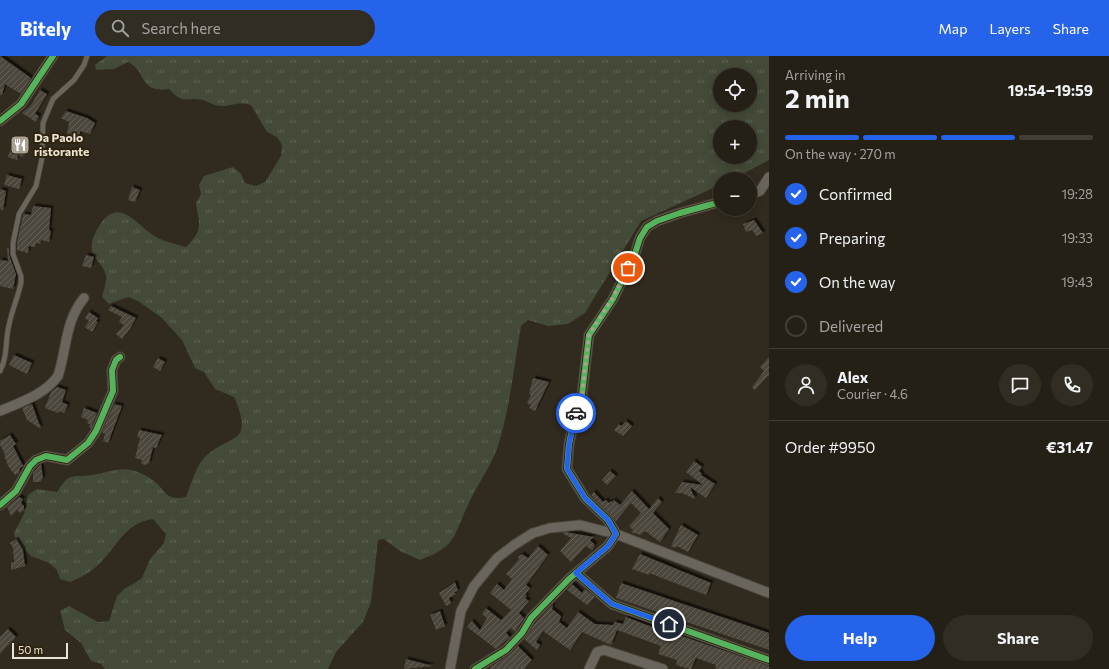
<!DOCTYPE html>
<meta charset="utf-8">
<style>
:root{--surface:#252016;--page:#312d23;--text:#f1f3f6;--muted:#a3a3a1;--line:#423e35;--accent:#2563eb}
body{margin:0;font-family:Commissioner,sans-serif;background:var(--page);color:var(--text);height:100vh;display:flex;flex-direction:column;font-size:15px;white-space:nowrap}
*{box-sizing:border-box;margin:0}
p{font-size:13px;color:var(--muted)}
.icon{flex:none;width:22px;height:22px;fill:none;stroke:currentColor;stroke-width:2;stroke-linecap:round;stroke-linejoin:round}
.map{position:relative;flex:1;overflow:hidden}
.sheet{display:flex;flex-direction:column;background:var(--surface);width:340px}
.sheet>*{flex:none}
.fabs{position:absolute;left:713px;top:12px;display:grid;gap:8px}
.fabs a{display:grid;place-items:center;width:44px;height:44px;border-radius:50%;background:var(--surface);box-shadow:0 2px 10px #0003,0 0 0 1px var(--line);font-size:20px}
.scale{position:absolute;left:12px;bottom:10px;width:56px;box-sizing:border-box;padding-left:4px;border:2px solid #eae2d4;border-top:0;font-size:11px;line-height:14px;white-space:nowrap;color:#eae2d4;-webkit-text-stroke:3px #2e230c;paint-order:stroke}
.pin{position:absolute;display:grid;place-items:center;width:34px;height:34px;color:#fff;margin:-17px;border:2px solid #fff;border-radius:50%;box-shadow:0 1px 4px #0007}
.courier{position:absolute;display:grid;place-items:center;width:40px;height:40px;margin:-20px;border:3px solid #2563eb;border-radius:50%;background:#fff;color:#222;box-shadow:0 1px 5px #0007}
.overview em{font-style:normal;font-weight:700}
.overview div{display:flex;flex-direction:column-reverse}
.overview{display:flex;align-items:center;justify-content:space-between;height:68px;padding:0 16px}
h1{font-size:26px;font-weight:700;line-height:30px}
.bar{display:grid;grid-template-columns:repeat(4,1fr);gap:6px 4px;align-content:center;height:48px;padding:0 16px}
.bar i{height:5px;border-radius:3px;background:var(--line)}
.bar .active{background:var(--accent)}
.bar p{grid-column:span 4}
.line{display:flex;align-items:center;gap:10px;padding:0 16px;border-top:1px solid var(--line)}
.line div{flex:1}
.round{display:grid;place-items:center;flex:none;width:42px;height:42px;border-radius:21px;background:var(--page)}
ol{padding:0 16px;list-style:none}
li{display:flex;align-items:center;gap:12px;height:44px}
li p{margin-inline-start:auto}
li .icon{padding:4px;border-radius:50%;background:var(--accent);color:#fff;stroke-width:4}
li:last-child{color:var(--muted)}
li i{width:22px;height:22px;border:2px solid var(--line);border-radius:50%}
.primary-button{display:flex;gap:8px;margin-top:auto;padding:8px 16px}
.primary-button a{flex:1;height:46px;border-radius:24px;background:var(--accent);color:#fff;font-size:16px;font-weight:700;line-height:46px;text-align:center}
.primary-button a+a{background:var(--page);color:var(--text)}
header{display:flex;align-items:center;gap:24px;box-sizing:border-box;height:56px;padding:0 20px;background:var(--accent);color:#fff}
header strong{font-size:19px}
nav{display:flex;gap:22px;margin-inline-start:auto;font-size:14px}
.search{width:280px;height:36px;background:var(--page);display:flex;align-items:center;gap:10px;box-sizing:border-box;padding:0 14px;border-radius:22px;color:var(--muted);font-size:15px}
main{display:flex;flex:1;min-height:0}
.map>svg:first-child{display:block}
.grass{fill:url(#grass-tufts);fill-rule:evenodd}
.building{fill:url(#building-hatch);filter:url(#shadow)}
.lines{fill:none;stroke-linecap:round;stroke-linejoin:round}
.lane-casing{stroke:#4e483e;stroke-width:6}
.street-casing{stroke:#4e483e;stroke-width:11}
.lane{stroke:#6a655c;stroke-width:4.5}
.street{stroke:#6a655c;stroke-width:9}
.cycleway-casing{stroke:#2e230c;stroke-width:8}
.cycleway{stroke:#56b35d;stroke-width:6}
.done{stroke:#a9a294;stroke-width:4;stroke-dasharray:0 7.2}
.route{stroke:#2563eb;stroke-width:5}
.labels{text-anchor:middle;stroke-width:4;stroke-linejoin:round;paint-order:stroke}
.poi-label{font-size:12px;font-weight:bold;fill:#eae2d4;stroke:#2e230c;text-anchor:start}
</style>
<header>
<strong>Bitely</strong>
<div class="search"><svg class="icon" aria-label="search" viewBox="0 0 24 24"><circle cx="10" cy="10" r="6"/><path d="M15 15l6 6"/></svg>Search here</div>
<nav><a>Map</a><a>Layers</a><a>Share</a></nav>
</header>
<main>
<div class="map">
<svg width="769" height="613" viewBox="0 0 769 613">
<defs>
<pattern id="grass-tufts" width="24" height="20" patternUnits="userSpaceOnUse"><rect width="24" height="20" fill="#434a37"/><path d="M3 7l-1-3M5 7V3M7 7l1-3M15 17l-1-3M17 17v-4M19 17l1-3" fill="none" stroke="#5e6453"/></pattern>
<pattern id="building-hatch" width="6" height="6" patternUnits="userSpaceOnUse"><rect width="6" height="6" fill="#4c463c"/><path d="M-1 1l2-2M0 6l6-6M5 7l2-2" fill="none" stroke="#666057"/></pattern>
<filter id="shadow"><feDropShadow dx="2.5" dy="-2.5" stdDeviation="0" flood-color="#0009"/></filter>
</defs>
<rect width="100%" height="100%" fill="#312a1e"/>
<path class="grass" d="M107,0H769V104L733,123H720V129L641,165L585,257L568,268L548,270L528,264L521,270C514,310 510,352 498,390C492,409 478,427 470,445C453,478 459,490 420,504L400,495L384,483L378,484L371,546L363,566L336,596L328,613H105L101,608L91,605L81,587L65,574L60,555L69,550L98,566L109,565L117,540L124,533L133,528L142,522L150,503L164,487L166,478L153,463C125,466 116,493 97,510C89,517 80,522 70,526L60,523L57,514L49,507L31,500L16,486L14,477L24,458L28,439L37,433L57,436C70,415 72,422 92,419C107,417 120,410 135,415C141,417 149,421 154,425C167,436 166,445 186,441C191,429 195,412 204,402C228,377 256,391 234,341L215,333L204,316L195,312L182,284L162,262L138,245L128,241L109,248L102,241C103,235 107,226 106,220C105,210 94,204 92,194C90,186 95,177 99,170C120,138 137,171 156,181C165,186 176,188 186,191C204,173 199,169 196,147L201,138L199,129L204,120L233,111L241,118L245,127L256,130L265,126L281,100L282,89L277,81L267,76L251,49C236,45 234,50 221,50C215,50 208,46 203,44C186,40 184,50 169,33C138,37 148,16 128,6L114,13L96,14L95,9ZM720,19H750V49H720ZM720,71H750V101H720Z"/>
<g class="building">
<path d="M0,0L31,22L21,38L5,28L2,39H0Z"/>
<path d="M40,34L47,38L35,58L39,60L36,66L22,57L31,49Z"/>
<path d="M66,55L87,62L95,67L90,78L80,75L78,87L66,85L69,66L61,62Z"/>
<path d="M19,84L26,86L23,92L25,93L23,101L18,99L17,104L8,101L12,88L17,89Z"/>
<path d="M7,119L22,123L19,133L4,129Z"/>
<path d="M132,131L140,134L135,146L128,144Z"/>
<path d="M0,133L6,135L3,154L0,153Z"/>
<path d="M33,150L51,152L49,174L51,175L49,186L41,184L40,188L36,187L35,191L29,190L28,197L17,194V187L23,159L24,158L31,159Z"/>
<path d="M754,164L763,177L756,180L752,174L746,176L743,168Z"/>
<path d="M7,192H9V199L16,218L13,233L0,230V204L8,205Z"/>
<path d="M86,199L94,201L91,212L82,210Z"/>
<path d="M111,250L136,262L130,273L122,283L116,278L124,269L119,266L122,261L108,254Z"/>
<path d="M89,256L98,262L96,265L98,266L92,276L85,271L89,265L85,262Z"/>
<path d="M14,299L32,307L27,318L9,309Z"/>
<path d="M769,301V321L768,320L755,334L752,331L764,315L760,311Z"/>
<path d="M158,302L165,306L160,315L153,311Z"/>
<path d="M533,322L549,326L535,355L529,352L531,349L527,347L531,339L529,338Z"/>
<path d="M57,331L66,334L62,346L68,349L64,357L59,355L58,357L45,352L51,336Z"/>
<path d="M32,348L41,373L27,364L22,352Z"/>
<path d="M114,348L122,350L108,387L103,385L105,378L102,376Z"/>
<path d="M84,352L97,357L91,372L89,371L90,368L87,367L88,364L81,361Z"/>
<path d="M626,365L632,370L623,380L614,374L619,368L621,370Z"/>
<path d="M139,374L162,379L156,392L153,391L149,407L145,409L141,407L142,404L135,402L140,382L137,381Z"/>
<path d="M10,379L16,388L13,390L23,410L20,412L19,417L15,419L8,410L4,399L5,398L0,389V385Z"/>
<path d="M694,405L702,411L699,415L702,418L701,419L715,428L706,442L690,431L695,443L682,437H675L682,426L703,429L686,416Z"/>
<path d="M41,408L43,422L40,426H33V417Z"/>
<path d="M610,415L616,420L607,429L602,424Z"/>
<path d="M632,435L649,453L658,442L662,446L653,457L669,473L660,486L645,475L640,479L631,476L633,474L629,470L641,457L631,447L616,465L591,439L594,436L603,446L606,444L609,447L611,445L612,446L614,444L620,449Z"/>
<path d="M19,441L23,443L21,447L24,450V454L20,457L17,454L11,460L7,451Z"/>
<path d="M681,469L698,479L688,496L677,490L676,492L671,490Z"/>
<path d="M565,476L594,481L590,484L595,489L592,494L586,490L571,506L560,495L571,482L562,477Z"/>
<path d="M16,483L23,494L25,510L11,514V506H14L13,492L10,487Z"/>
<path d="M538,490L548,499L526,529L530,532L525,539L527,540L525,542L529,545L519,557L524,562L515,576L511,572L506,577L510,581L496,593L467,571L472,565L480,574L487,562L482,558L486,552L501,564L511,554L490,537L497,528L504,534L512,523L506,518L519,503L518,501L522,498L528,502Z"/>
<path d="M640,498L711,527L706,539L649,517V519L632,513Z"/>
<path d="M455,526L458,535L454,536L456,538L449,542L451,547L446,550L439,537Z"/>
<path d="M621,527L769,577V594L616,542Z"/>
<path d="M572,528L582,537L585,533L595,541L587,549L567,534Z"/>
<path d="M553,548L552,553L561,560L559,566L567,572L578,556L595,568L613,569L615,566L623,568L626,561L673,579V577L769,610V613H715L716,609L696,602L691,613H689L676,609L677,604L658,598L661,590L617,574L611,589L582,576L570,594L543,575L536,586L540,589L537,594L524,583L536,566Z"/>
<path d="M440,555L445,570L436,574L430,559Z"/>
<path d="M8,573L16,581L0,598V581Z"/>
<path d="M518,590L532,604L524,613H491L490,611L509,599Z"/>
<path d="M406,603L433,610L404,613Z"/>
</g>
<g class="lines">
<defs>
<path id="lane" d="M0,315C8,301 5,284 9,269C12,254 18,241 21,227V220L13,198V187L19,158L36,130L42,102L43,67L53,43L74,24L84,9L87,0"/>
<g id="street">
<path d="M0,65L21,48L53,0"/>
<path d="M750,139L760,135L769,121"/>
<path d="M0,355C21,346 44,339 58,320C67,292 65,265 84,242"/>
<path d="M0,449L16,435L30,410L36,404L46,400L67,404L88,387L96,375L113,335L112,314L116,304L120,301"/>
<path d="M576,517L612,548L769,604"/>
<path d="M450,613L461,555L474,530L497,502L514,489L533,477L550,472L580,469L616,478L769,537"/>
<path d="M475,613L506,594L522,577L531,562L569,523L608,490L616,478L608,464L585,442L567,413L569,388L575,359L581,347L589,279L613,243L634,201L640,182L647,171L657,165L680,157L720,146"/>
<path d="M589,613L597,596L604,594L663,613"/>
</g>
</defs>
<use href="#lane" class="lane-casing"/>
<use href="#street" class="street-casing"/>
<use href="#lane" class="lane"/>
<use href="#street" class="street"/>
<defs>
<g id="cycleway">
<path d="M0,65L21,48L53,0"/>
<path d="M0,449L16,435L30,410L36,404L46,400L67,404L88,387L96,375L113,335L112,314L116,304L120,301"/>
<path d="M576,517L612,548L769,604"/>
<path d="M475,613L506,594L522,577L531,562L569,523L608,490L616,478L608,464L585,442L567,413L569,388L575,359L581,347L589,279L613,243L634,201L640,182L647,171L657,165L680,157L720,146"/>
</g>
</defs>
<use href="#cycleway" class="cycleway-casing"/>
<use href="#cycleway" class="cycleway"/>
</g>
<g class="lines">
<path class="done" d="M576,357L581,347L589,279L612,243L628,212"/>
<path class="route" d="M576,357L569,388L567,413L585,442L608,464L616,478L608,490L576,517L612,548L669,568"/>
</g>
<defs>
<symbol id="restaurant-square" viewBox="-11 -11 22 22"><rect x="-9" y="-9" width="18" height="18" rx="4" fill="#a9a294" stroke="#2e230c"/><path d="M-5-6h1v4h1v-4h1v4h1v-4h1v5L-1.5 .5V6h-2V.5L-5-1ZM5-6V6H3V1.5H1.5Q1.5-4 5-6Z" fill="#fff"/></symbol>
</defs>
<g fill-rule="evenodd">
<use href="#restaurant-square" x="9" y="78" width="22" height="22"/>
</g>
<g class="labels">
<g class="poi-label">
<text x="34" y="86">Da Paolo<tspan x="34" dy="14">ristorante</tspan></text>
</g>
</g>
</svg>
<div class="fabs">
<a><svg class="icon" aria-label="locate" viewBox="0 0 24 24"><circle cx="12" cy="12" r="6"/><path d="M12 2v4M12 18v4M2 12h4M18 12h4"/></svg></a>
<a>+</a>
<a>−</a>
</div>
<div class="scale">50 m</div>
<div class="pin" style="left:628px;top:212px;background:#ea580c"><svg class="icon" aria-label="bag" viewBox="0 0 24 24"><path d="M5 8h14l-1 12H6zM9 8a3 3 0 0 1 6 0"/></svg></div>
<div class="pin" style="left:669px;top:568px;background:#1f2937"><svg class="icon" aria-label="home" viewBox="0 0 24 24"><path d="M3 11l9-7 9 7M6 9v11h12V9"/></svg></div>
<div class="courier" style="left:576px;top:357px"><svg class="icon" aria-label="car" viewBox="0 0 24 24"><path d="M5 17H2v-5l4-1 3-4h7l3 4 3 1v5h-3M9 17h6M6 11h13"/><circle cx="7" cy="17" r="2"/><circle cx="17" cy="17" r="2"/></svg></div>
</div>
<section class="sheet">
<div class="overview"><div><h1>2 min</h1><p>Arriving in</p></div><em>19:54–19:59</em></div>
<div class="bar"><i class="active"></i><i class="active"></i><i class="active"></i><i></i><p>On the way · 270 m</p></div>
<ol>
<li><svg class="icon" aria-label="check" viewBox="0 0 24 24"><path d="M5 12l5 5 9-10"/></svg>Confirmed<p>19:28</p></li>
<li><svg class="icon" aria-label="check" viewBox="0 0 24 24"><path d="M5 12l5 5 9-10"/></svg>Preparing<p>19:33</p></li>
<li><svg class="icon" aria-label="check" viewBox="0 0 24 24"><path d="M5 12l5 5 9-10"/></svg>On the way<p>19:43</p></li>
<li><i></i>Delivered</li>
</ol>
<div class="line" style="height:72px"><a class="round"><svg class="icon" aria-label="person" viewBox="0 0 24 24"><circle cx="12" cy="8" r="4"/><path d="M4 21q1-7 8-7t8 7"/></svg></a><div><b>Alex</b><p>Courier · 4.6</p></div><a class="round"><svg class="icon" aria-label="chat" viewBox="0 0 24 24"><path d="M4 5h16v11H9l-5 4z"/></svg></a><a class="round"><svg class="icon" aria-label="phone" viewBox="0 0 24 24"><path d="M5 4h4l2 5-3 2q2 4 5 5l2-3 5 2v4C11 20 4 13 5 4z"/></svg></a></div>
<div class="line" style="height:52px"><div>Order #9950</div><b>€31.47</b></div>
<div class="primary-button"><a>Help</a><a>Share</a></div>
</section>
</main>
